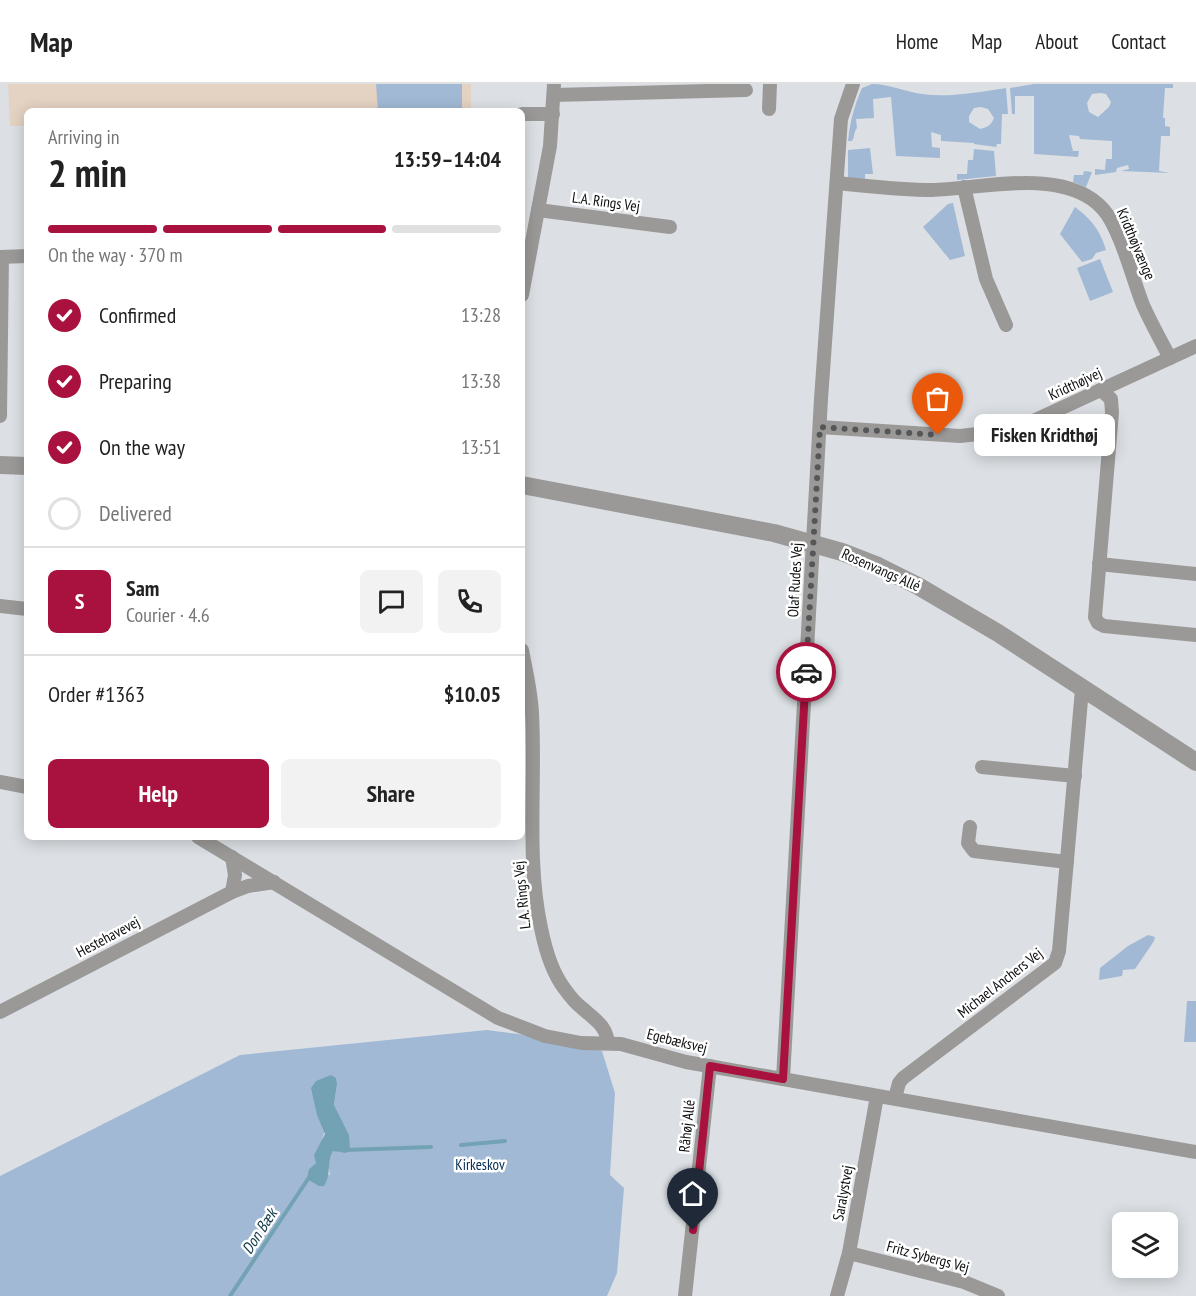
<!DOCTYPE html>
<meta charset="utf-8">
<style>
:root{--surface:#fff;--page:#f2f2f2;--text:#222;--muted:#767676;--line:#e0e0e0;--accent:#a9123e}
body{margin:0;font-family:"PT Sans Narrow",sans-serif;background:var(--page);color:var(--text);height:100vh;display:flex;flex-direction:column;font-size:22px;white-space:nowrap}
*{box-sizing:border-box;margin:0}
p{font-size:20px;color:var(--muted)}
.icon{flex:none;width:33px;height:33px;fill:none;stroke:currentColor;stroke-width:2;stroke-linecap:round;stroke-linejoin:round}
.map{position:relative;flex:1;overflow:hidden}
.sheet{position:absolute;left:24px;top:24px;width:501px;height:732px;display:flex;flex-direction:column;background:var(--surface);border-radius:9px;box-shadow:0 3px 15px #0003}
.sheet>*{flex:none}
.tools{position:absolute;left:1112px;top:1128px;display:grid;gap:12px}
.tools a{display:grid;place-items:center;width:66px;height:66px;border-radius:9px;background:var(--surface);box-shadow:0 3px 15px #0003;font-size:30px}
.pin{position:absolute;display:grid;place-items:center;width:51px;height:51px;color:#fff;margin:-62px -26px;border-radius:50% 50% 50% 0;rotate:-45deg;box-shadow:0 0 6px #0007}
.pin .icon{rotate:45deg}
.courier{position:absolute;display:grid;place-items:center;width:60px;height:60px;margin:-30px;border:4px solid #a9123e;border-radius:50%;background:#fff;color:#222;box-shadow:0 2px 8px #0007}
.bubble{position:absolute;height:42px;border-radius:9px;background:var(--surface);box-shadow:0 3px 15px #0003;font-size:20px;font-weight:600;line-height:42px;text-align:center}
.summary em{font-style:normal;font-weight:600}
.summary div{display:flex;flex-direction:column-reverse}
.summary{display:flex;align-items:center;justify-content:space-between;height:102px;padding:0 24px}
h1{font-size:39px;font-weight:600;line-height:45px}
.bar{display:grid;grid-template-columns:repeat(4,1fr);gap:9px 6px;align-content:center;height:72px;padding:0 24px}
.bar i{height:8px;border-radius:4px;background:var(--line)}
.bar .current{background:var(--accent)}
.bar p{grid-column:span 4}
.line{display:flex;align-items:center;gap:15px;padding:0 24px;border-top:2px solid var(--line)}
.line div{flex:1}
.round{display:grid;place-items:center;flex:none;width:63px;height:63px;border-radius:9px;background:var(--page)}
ol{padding:0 24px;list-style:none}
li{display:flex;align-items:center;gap:18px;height:66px}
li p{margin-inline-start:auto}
li .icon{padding:6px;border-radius:50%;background:var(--accent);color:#fff;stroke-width:4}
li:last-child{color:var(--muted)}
li i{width:33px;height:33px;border:3px solid var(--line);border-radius:50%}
.primary-button{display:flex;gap:12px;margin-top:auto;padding:12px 24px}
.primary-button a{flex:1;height:69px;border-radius:9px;background:var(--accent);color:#fff;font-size:24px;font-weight:600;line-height:69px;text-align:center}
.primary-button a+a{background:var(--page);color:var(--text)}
header{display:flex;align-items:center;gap:36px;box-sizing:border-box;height:84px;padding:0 30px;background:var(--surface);border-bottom:2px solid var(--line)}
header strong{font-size:28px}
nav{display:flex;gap:33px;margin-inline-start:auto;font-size:21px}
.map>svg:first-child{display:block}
.education{fill:#e4d2c2}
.green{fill:#a1b9d4;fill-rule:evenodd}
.water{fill:#74a2b5}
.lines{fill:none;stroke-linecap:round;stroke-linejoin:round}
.stream{stroke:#74a2b5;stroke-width:4}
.minor{stroke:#9b9998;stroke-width:14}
.tertiary{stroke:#9b9998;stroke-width:18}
.done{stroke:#545658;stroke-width:6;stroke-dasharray:0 10.8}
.route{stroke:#a9123e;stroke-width:8}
.labels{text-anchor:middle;stroke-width:5;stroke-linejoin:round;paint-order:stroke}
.street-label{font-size:15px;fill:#0b0c0d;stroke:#fff}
.park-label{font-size:15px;fill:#032c55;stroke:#fff}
.water-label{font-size:16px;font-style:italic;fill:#0d3846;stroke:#fff}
</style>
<header>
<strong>Map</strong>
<nav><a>Home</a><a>Map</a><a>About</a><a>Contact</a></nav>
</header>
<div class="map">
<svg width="1196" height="1212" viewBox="0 0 1196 1212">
<rect width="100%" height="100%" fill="#dce0e4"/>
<path class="education" d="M8,0H471V27H27V42H10Z"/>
<g class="green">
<path d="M376,0H462V27H378Z"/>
<path d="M872,0C889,0 906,8 922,10C950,14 978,8 1006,4L1008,30H1002L1001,60H997L996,63L974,60V59L941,57V51L931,48L932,63L940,64V74L896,72L891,13L873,15L874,34L856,35L857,44C853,49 855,53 852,57H848C850,38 854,22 862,4ZM981,23L988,25L994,34C991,41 988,43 980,45L969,38V32L974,24Z"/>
<path d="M1034,0H1173V4H1165L1163,34H1165V42L1170,43V52H1161L1159,87L1170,89L1121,87L1129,85L1128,81L1117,84L1116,88L1095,91V85L1105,86L1106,75H1112V57L1080,55L1079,52L1069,51L1073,67H1079L1078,73L1034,70V12H1015V30H1012L1010,4ZM1100,9L1106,10L1111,18L1109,23L1098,33L1089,28L1087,19L1092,10Z"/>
<path d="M870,64L873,90H865V96L848,94V66Z"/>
<path d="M974,65L994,67L996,92L957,96V90H967L968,76H973Z"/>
<path d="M1084,87L1092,88L1086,103L1073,98L1074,91H1083Z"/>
<path d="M953,119L965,172L950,176L923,143L948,120Z"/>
<path d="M1075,123C1092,136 1100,146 1106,166L1096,169L1092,175L1082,178L1060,150Z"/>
<path d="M1100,175L1113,208L1090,217L1077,184Z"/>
<path d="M1148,851L1155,853L1154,857L1135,885L1123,886L1122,892L1099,896L1100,884L1128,862Z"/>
<path d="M1187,917H1196V958H1184Z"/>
<path d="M487,946L518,950L602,967L615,1009L610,1091L624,1104L617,1189L607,1212H0V1092L240,971ZM337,1000L334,1021L350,1066L340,1068L333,1066L328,1080L330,1091L309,1085L316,1079Z"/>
</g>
<path class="water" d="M331,991L336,994L337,1000L334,1021L349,1051L350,1066L346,1069L333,1067C326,1079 332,1090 324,1102H319L307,1095L309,1085L316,1079L314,1071L325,1050L317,1031L311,1004L316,997Z"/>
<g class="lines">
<g class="stream">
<path d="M461,1061L505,1057"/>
<path d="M345,1066L431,1063"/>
<path d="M230,1212L310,1092"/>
</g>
<g class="minor">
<path d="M554,11L746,6"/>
<path d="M769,25L770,0"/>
<path d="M522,30H553"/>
<path d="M837,99C868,102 900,106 932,106C981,105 1065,82 1103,125C1120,144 1133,196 1143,221C1151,239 1161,257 1170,274"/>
<path d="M964,103L986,195L1006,241"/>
<path d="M538,126L670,143"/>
<path d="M0,173L27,172"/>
<path d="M522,211L550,62L554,0"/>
<path d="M1101,306L1111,315L1112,328L1095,533L1098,539L1104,542L1196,551"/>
<path d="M0,332L2,173"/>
<path d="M820,343L960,352L1014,346L1196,262"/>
<path d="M1099,480L1196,490"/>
<path d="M0,522L27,525"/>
<path d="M522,566C526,587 531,608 532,629C536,700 526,774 541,844C545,864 552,888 564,904C569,911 575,919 582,924C595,936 606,941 608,959"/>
<path d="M982,683L1075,692"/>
<path d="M0,698L27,703"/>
<path d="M970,743L968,759L974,767L1067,778"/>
<path d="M198,753L498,934L545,952L581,959L621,960L686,978L1196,1068"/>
<path d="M232,808L235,791L232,773"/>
<path d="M0,928L232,808L248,802L274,798"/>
<path d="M783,995L821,315L841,35L853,0"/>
<path d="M895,1014L899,999L903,994L1055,879L1059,867L1082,605"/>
<path d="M849,1169L964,1198L998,1212"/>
<path d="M685,1212L710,982"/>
<path d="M837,1212L849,1169L877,1012"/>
</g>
<g class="tertiary">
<path d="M0,381L27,382"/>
<path d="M522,401L774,449L842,468L878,482L918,502L998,549L1196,678"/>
</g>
</g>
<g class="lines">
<path class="done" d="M806,588L820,343L938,351"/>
<path class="route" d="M693,1146L710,982L783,995L806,588"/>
</g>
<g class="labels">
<g class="street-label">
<text transform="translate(606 118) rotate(8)" y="5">L.A. Rings Vej</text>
<text transform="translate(1136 160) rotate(67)" y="5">Kridthøjvænge</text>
<text transform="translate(1075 300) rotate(-25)" y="5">Kridthøjvej</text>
<text transform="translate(881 486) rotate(24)" y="5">Rosenvangs Allé</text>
<text transform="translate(795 496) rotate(-87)" y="5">Olaf Rudes Vej</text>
<text transform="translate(522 811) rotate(-96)" y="5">L.A. Rings Vej</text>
<text transform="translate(108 853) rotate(-28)" y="5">Hestehavevej</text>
<text transform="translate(1000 899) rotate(-38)" y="5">Michael Anchers Vej</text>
<text transform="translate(677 957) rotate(14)" y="5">Egebæksvej</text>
<text transform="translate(687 1042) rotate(-84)" y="5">Råhøj Allé</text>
<text transform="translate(843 1109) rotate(-80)" y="5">Saralystvej</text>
<text transform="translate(928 1173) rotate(15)" y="5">Fritz Sybergs Vej</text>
</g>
<g class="park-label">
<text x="480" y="1086">Kirkeskov</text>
</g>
<g class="water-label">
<text transform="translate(259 1147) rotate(-57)" y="6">Don Bæk</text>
</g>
</g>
</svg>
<div class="tools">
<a><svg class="icon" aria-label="layers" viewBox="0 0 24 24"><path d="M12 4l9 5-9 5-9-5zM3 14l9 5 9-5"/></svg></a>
</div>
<div class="pin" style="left:938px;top:351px;background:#ea580c"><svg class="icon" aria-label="bag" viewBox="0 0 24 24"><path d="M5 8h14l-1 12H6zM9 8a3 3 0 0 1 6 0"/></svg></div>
<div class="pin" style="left:693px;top:1146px;background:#1f2937"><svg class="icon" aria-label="home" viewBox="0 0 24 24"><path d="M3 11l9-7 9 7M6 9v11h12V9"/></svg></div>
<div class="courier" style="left:806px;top:588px"><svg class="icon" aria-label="car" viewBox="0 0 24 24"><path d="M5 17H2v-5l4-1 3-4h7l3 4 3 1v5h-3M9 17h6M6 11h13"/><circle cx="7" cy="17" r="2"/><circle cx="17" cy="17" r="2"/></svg></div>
<div class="bubble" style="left:974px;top:330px;width:141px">Fisken Kridthøj</div>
<section class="sheet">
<div class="summary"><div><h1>2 min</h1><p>Arriving in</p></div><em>13:59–14:04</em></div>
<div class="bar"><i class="current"></i><i class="current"></i><i class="current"></i><i></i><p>On the way · 370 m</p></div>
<ol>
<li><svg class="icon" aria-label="check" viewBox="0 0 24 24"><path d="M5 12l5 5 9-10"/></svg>Confirmed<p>13:28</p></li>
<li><svg class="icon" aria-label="check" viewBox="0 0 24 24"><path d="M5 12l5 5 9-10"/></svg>Preparing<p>13:38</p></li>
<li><svg class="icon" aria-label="check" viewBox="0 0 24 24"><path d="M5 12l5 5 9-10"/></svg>On the way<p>13:51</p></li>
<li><i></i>Delivered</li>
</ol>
<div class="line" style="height:108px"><b class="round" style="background:var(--accent);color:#fff">S</b><div><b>Sam</b><p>Courier · 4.6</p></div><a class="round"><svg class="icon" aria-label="chat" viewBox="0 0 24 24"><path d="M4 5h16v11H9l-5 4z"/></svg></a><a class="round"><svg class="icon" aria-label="phone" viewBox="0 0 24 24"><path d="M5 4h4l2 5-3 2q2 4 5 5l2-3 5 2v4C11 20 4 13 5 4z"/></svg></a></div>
<div class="line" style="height:78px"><div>Order #1363</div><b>$10.05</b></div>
<div class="primary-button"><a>Help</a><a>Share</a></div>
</section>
</div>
